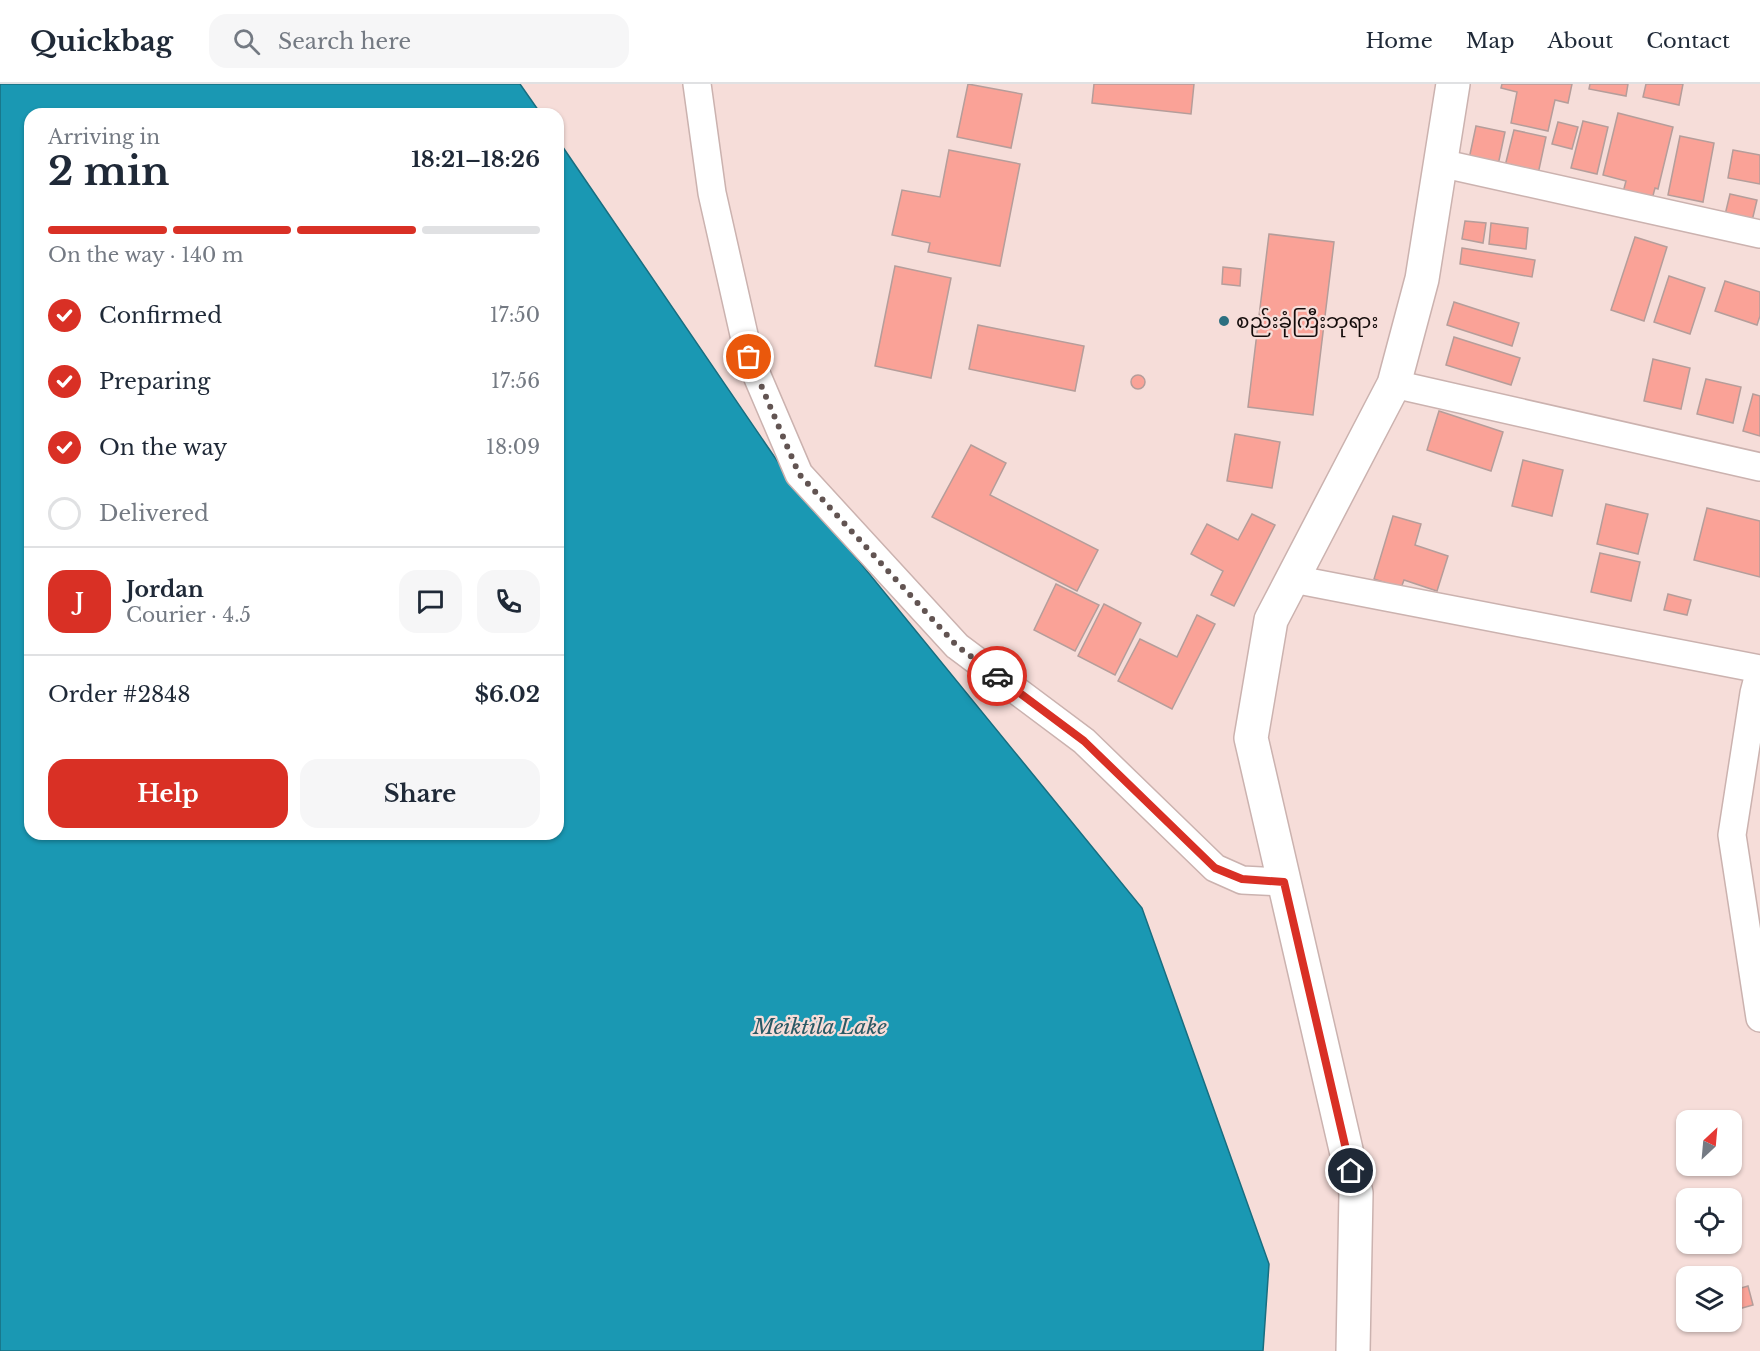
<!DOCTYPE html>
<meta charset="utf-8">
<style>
:root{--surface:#fff;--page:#f6f6f7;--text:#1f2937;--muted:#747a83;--line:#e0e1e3;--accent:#d93025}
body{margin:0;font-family:"Libre Baskerville","Noto Sans Myanmar",serif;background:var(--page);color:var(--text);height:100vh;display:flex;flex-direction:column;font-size:22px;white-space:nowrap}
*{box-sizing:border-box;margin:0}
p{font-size:20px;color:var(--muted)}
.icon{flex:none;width:33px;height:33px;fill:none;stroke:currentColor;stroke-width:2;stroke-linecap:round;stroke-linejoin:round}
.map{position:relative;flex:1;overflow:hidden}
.details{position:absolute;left:24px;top:24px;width:540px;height:732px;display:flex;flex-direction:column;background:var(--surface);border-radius:18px;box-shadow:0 2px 4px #0004}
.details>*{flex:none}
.needle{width:39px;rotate:26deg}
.buttons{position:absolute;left:1676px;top:1026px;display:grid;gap:12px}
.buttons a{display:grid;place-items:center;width:66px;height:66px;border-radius:12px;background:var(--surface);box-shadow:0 2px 4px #0004;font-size:30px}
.pin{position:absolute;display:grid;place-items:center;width:51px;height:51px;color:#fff;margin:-26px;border:3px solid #fff;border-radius:50%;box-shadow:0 2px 6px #0007}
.courier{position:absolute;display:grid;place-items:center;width:60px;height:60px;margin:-30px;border:4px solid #d93025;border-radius:50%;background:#fff;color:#222;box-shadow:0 2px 8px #0007}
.summary em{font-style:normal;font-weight:700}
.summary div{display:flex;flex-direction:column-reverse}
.summary{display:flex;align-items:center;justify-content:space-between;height:102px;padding:0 24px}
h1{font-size:39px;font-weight:700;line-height:45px}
.bar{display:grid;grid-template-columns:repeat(4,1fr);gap:9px 6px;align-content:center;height:72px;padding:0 24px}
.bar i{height:8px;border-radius:4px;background:var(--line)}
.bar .active{background:var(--accent)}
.bar p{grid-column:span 4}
.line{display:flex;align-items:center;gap:15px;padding:0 24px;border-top:2px solid var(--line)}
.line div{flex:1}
.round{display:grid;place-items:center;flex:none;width:63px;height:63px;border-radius:18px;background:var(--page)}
ol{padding:0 24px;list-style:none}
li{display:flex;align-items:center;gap:18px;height:66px}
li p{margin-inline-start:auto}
li .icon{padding:6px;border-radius:50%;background:var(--accent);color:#fff;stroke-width:4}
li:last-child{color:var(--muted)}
li i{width:33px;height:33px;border:3px solid var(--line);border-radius:50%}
.action{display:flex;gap:12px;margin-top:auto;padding:12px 24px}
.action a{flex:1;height:69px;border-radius:18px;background:var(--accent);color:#fff;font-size:24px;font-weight:700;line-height:69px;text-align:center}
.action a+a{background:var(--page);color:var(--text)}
header{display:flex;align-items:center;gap:36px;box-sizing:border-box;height:84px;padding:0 30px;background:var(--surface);border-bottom:2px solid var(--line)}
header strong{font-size:28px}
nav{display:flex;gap:33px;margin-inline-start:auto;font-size:21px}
.search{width:420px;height:54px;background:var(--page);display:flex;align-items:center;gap:15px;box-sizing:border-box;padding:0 21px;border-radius:18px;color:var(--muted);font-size:22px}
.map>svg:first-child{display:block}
.water{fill:#1a98b3;stroke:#186e80;stroke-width:1.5}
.building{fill:#faa297;stroke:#b59d9a;stroke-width:1.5}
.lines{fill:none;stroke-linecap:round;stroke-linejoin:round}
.street-casing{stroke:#cbb2af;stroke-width:30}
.primary-casing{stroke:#cbb2af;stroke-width:36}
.street{stroke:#fff;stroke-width:27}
.primary{stroke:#fff;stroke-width:33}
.done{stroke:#625452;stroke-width:6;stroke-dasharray:0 10.8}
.route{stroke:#d93025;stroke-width:8}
.poi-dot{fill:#2c6f80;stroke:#f6ddd9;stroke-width:2}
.labels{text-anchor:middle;stroke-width:4.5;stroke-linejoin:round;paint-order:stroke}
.poi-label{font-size:20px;fill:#130b0a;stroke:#f6ddd9;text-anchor:start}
.water-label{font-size:21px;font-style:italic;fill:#2a5965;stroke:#f6ddd9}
</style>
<header>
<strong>Quickbag</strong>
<div class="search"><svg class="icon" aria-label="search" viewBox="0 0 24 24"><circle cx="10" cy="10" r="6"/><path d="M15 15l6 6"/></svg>Search here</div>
<nav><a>Home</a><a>Map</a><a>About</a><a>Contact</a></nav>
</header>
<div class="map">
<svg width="1760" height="1267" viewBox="0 0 1760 1267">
<rect width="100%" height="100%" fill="#f6ddd9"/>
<path class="water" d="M0,0H520L541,30H30V750H558V56L778,378L1142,824L1269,1180L1263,1267H0Z"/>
<g class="building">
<path d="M968,0L1022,10L1011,64L957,53Z"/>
<path d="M1094,0H1194L1191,30L1092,19Z"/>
<path d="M1502,0H1572L1568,19L1555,16L1548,47L1511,39L1517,8L1501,4Z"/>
<path d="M1590,0H1628L1626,12L1589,5Z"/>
<path d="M1646,0H1683L1679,21L1643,13Z"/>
<path d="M1618,29L1673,43L1658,105L1655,104L1651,119L1622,112L1626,97L1603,91Z"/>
<path d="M1583,37L1608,43L1597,90L1571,84Z"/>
<path d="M1558,38L1578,43L1572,65L1552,60Z"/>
<path d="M1476,42L1505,48L1498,81L1469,75Z"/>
<path d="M1514,46L1546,53L1538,90L1505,82Z"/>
<path d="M1680,52L1714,59L1703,118L1668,111Z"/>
<path d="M949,66L1020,80L1000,182L928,168L930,159L892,151L902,106L940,113Z"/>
<path d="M1733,66L1760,71V100L1728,94Z"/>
<path d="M1730,110L1757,116L1751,141L1724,135Z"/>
<path d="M1465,137L1486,139L1483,159L1462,155Z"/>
<path d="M1491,139L1528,144L1526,165L1489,160Z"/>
<path d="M1269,150L1334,158L1313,331L1248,323Z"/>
<path d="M1635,153L1667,163L1644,237L1611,226Z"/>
<path d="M1462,164L1535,176L1532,193L1460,180Z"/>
<path d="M895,182L951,194L931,294L875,282Z"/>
<path d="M1223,183L1241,185L1240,202L1222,200Z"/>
<path d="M1669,192L1705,204L1690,250L1654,238Z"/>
<path d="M1725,197L1760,208V232L1757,241L1715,227Z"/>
<path d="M1454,218L1519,239L1512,262L1447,241Z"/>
<path d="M978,241L1084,262L1075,307L969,285Z"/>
<path d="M1454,253L1520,274L1511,301L1446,281Z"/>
<path d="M1653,275L1690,284L1681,325L1644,317Z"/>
<circle cx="1138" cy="298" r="7"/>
<path d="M1706,295L1741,303L1733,339L1697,330Z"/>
<path d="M1753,310L1760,312V352L1743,347Z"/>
<path d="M1439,327L1503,348L1491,387L1427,366Z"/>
<path d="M1235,350L1280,358L1272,404L1227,397Z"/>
<path d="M971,361L1006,379L990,411L1098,466L1077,507L932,433Z"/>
<path d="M1523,376L1563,386L1552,432L1512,422Z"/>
<path d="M1606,420L1648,430L1638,470L1597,460Z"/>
<path d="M1707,424L1760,437V493L1694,476Z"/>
<path d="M1252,430L1275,441L1234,522L1211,511L1223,487L1191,470L1207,440L1238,456Z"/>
<path d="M1393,432L1421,440L1415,461L1448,472L1437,507L1404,496L1401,504L1374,495Z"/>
<path d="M1600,469L1640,478L1631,517L1591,508Z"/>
<path d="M1056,500L1099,521L1075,567L1034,546Z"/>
<path d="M1668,510L1691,516L1687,531L1664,526Z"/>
<path d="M1104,520L1141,539L1115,591L1078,572Z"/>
<path d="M1197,531L1215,540L1172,625L1118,597L1140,555L1177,573Z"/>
<path d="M1748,1202L1753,1221L1735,1226L1731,1207Z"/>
</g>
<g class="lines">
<defs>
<g id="street">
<path d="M697,0L712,109L749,273L799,390L957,562L1084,657L1215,784L1242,796L1284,798"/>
<path d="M1440,79L1760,150"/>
<path d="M1394,300L1760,383"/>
<path d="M1293,495L1760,585"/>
<path d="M1760,586L1754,609L1732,751L1760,934"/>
</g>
<path id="primary" d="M1353,1267L1356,1109L1251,654L1271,536L1394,300L1422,195L1453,0"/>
</defs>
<use href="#street" class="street-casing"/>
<use href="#primary" class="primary-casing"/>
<use href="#street" class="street"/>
<use href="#primary" class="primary"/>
</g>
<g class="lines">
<path class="done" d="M749,273L799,390L957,562L997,592"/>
<path class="route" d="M997,592L1084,657L1215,784L1242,795L1284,798L1351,1087"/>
</g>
<circle class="poi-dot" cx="1224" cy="237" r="6"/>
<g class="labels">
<g class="poi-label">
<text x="1236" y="244">စည်းခုံကြီးဘုရား</text>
</g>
<g class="water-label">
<text x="820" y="950">Meiktila Lake</text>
</g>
</g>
</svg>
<div class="buttons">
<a><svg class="needle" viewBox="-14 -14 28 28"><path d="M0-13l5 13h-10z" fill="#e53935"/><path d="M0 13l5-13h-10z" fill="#747a83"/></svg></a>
<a><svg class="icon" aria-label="locate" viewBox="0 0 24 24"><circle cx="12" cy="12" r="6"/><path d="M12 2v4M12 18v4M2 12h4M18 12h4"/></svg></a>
<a><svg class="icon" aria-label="layers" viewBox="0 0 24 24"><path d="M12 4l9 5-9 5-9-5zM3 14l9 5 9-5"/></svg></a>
</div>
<div class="pin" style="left:749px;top:273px;background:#ea580c"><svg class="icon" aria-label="bag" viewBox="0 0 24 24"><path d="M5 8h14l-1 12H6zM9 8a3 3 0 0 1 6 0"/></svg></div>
<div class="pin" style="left:1351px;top:1087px;background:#1f2937"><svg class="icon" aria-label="home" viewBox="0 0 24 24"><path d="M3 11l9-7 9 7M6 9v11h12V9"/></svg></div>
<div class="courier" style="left:997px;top:592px"><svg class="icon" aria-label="car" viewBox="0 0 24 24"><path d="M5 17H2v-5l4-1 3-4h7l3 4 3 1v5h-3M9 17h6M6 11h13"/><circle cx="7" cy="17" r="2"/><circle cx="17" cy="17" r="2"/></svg></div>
<section class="details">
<div class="summary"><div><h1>2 min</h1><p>Arriving in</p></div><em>18:21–18:26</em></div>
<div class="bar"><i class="active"></i><i class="active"></i><i class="active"></i><i></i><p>On the way · 140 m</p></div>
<ol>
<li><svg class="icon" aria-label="check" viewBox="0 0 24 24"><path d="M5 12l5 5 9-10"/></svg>Confirmed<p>17:50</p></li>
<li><svg class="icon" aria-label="check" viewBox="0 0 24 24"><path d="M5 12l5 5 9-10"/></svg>Preparing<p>17:56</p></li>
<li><svg class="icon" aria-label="check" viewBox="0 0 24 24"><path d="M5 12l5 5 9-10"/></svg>On the way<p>18:09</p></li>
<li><i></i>Delivered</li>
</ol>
<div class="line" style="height:108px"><b class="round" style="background:var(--accent);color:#fff">J</b><div><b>Jordan</b><p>Courier · 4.5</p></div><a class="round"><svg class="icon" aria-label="chat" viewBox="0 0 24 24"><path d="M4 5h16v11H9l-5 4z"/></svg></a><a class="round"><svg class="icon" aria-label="phone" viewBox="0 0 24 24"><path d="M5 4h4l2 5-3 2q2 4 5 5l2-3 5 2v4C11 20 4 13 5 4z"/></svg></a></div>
<div class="line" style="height:78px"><div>Order #2848</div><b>$6.02</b></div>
<div class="action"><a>Help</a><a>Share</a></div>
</section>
</div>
